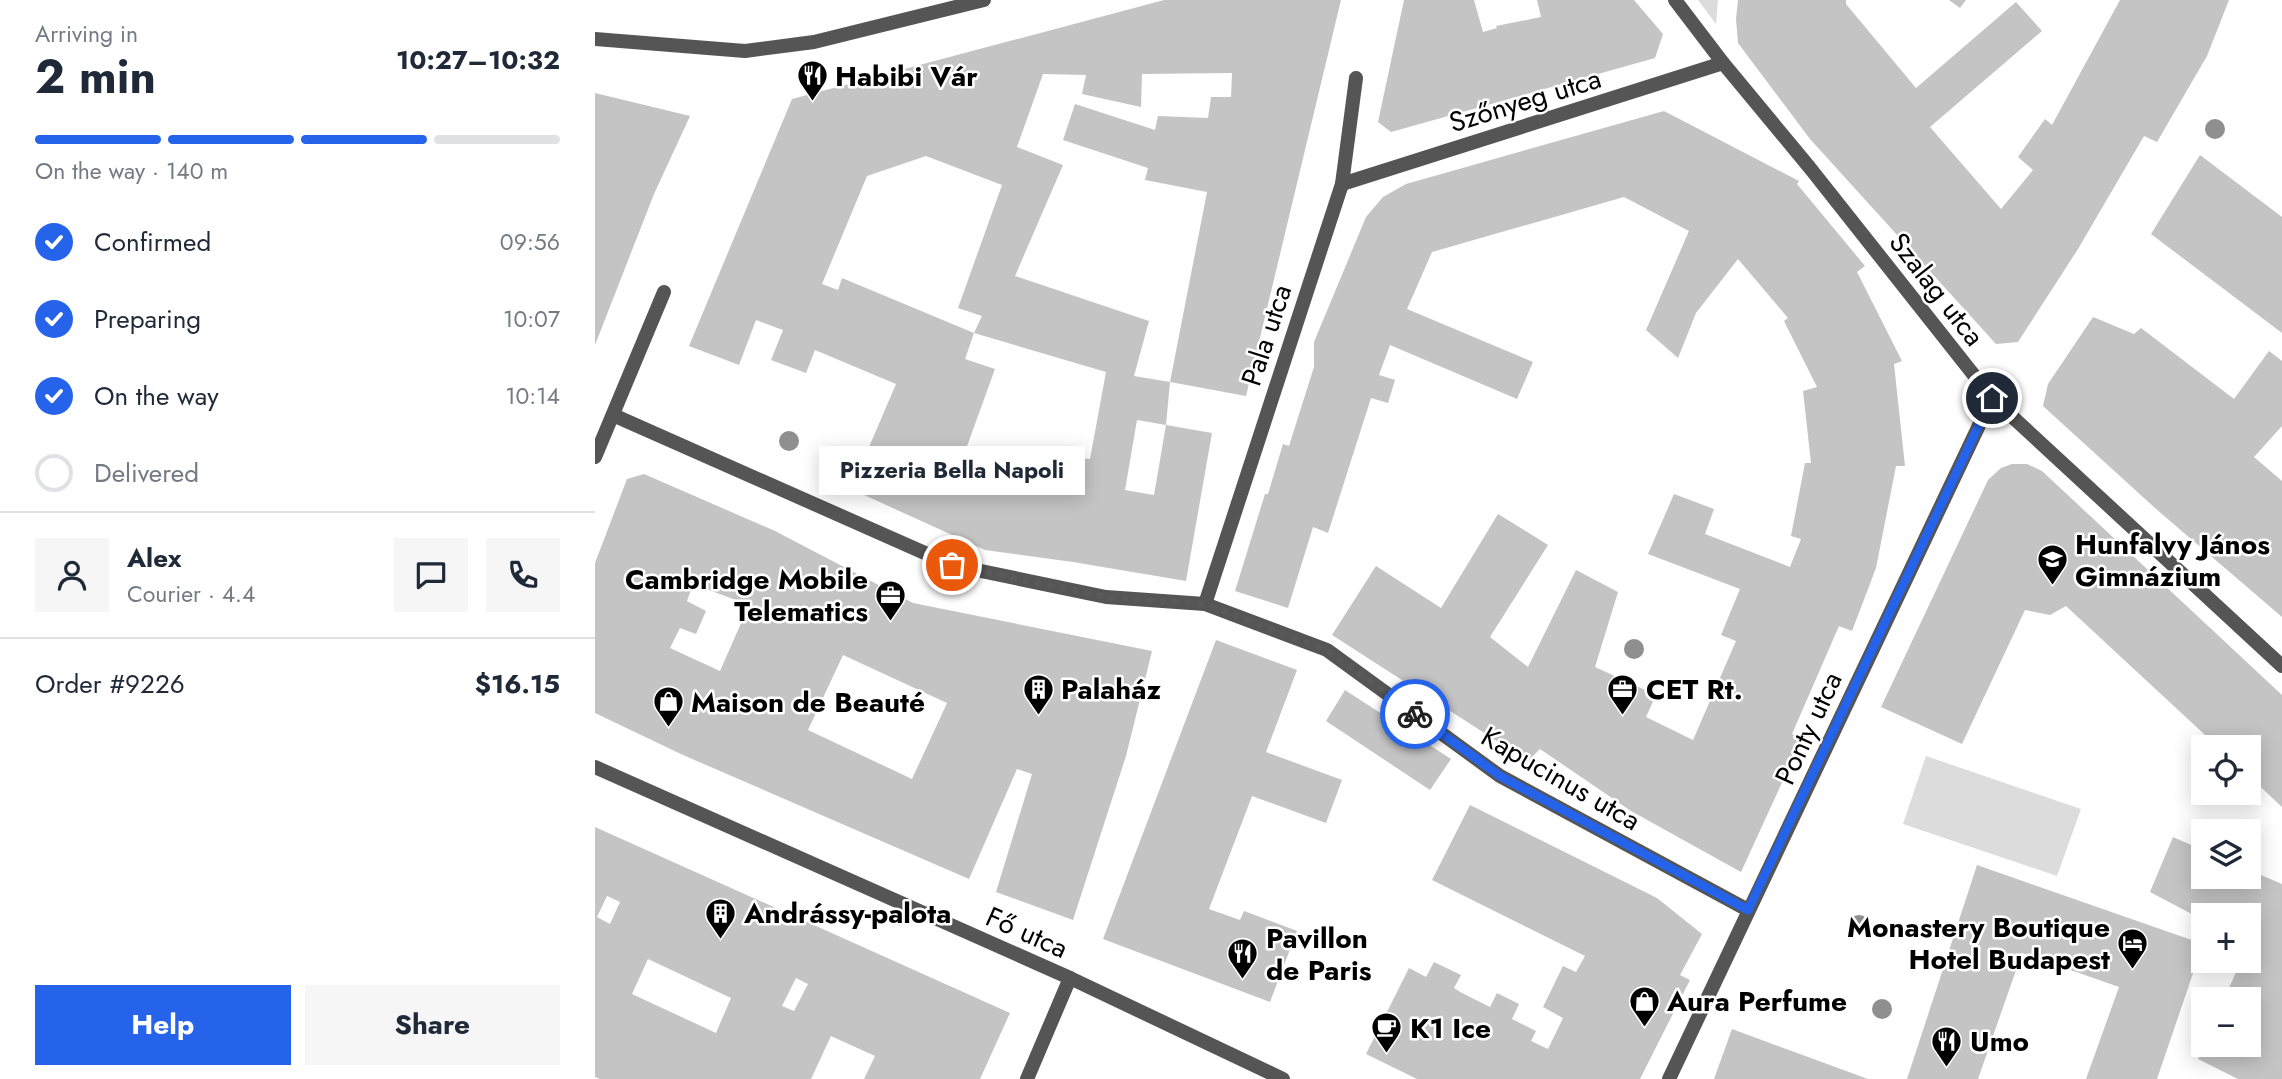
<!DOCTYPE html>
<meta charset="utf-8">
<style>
:root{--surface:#fff;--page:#f6f6f7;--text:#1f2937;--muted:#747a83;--line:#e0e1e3;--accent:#2563eb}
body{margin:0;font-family:Jost,sans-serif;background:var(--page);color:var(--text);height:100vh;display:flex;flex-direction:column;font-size:26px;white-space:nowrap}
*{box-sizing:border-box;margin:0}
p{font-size:23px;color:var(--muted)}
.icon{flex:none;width:38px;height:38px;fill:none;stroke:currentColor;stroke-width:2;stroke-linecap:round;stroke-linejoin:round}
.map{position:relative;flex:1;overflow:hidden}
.side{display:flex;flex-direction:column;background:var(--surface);width:595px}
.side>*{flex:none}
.controls{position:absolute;left:1596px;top:735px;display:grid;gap:14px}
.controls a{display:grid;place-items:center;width:70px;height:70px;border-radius:0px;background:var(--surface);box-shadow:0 4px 18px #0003;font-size:35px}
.pin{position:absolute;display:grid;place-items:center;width:60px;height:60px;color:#fff;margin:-30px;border:4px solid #fff;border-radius:50%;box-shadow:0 2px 7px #0007}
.courier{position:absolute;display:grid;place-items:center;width:70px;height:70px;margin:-35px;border:5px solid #2563eb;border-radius:50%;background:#fff;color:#222;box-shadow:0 2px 9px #0007}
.bubble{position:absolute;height:49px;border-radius:0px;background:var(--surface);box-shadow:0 4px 18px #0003;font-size:23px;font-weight:700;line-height:49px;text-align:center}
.headline em{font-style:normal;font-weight:700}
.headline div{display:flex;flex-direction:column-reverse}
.headline{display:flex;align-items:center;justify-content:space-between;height:119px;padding:0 35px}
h1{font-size:46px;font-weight:700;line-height:52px}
.bar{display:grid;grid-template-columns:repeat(4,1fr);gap:10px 7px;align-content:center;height:84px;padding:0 35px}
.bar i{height:9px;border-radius:5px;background:var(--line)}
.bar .on{background:var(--accent)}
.bar p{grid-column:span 4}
.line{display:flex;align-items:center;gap:18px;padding:0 35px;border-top:2px solid var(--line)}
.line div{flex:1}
.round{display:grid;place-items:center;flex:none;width:74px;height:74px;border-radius:0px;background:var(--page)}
ol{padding:0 35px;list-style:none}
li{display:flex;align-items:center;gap:21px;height:77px}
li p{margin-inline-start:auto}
li .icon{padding:7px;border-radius:50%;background:var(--accent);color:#fff;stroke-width:4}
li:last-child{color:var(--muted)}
li i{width:38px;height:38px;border:4px solid var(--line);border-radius:50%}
.cta{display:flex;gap:14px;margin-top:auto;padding:14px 35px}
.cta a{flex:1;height:80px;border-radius:0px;background:var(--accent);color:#fff;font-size:28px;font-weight:700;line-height:80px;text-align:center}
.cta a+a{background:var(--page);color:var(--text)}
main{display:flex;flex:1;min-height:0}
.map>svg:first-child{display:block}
.green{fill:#dcdcdc}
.building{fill:#c4c4c4;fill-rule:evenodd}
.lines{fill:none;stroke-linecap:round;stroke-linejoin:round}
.minor{stroke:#555;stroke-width:14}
.tertiary{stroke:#555;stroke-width:14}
.tree{fill:#8f8f8f}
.done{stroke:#595959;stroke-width:7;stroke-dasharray:0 12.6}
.route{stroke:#2563eb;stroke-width:9}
.labels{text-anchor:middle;stroke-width:5;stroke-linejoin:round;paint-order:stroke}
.poi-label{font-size:28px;font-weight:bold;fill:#000;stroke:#fff;text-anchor:start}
.street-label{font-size:28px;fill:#000;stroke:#fff}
</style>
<main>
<section class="side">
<div class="headline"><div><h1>2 min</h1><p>Arriving in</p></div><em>10:27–10:32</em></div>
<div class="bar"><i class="on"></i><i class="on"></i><i class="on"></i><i></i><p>On the way · 140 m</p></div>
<ol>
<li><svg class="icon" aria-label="check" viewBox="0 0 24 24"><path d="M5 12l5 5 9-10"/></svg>Confirmed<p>09:56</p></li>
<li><svg class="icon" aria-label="check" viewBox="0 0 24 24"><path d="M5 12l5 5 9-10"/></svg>Preparing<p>10:07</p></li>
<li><svg class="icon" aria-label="check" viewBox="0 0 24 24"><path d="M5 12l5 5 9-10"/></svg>On the way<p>10:14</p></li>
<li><i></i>Delivered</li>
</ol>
<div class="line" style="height:126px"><a class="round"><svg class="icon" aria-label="person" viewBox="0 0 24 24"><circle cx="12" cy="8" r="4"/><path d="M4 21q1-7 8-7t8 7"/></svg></a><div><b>Alex</b><p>Courier · 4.4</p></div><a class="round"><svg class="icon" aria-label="chat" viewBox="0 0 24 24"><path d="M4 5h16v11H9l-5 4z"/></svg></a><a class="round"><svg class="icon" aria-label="phone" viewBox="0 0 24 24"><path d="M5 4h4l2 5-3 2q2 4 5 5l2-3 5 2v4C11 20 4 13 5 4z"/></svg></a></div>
<div class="line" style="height:91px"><div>Order #9226</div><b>$16.15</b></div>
<div class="cta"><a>Help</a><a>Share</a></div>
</section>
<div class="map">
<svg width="1687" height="1079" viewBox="0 0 1687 1079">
<rect width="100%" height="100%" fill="#fff"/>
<g class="green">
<path d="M1103,0H1123L1121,24Z"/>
<path d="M1331,756L1486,809L1462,876L1308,824Z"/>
</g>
<g class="building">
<path d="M569,0H746L651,396L575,382L612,192L550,180L553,168L468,140L480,104L560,130L563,116L613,118L616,97H636L637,73L547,74L546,107L487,94L491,75L448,74L422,147L468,165L420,276L554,321L539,376L575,382L571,425L542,420L530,490L559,495L571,425L617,433L591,581L478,562L390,550L256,489L301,384L220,350L211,373L176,360L188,330L161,320L144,365L94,346L197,99ZM331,156L407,185L363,308L387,316L379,333L247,278L243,290L227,284L272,176ZM379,333L511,372L495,459L425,455L420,467L371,449L400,369L370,359Z"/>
<path d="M809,0H879L888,32L902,28L901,26L946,17L942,0H1039L1068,34L1060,58L796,132L783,122Z"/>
<path d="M1143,0H1251V4L1321,88L1421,2L1447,31L1335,127L1406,209L1438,170L1423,157L1450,119L1457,125L1525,0H1634L1612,56L1562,142L1549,136L1483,249L1423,342L1401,344L1215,139L1143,43L1141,19Z"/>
<path d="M1354,0H1371L1365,8Z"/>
<path d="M0,93L95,116L59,194L0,345Z"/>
<path d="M1069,111L1204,181L1202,184L1270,266L1262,272L1307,361L1299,364L1310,466H1301L1281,568L1257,631L1244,626L1197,734L1207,739L1146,872L1036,811L945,749L933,761L737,635L781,566L846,608L903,514L953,545L895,637L933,667L981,570L1023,592L1000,667L1061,695L1051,717L1098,740L1141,641L1126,635L1145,589L1053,554L1079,494L1119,509L1110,534L1195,567L1206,539L1196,536L1210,463H1216L1208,391L1222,387L1189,321L1193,318L1143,259L1101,313L1083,358L1051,330L1094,231L1029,197L837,252L812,309L938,362L922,399L795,345L784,375L800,380L793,403L776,398L733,533L718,527L693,608L640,591L670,494H673L688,444L694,446L712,389L719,367V342L771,217L788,197L811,184Z"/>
<path d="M1605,155L1687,217V333L1556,234Z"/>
<path d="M1498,317L1539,334L1546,328L1639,399L1674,351L1687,361V426L1659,457L1687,481V617L1560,508L1448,406L1453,384Z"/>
<path d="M1417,464H1432L1447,471L1687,695V807L1654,776V747H1623L1471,606L1455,615L1430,610L1367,744L1286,707L1393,480L1406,468Z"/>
<path d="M49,474L180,531L318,603L557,651L531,756L478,920L401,892L437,774L422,769L374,879L88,755L0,713V563L32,479ZM98,584L154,605L125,671L75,648L85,628L101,634L111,611L92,601ZM248,655L352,703L317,779L213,730Z"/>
<path d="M621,640L702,670L671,752L747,780L731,823L657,796L614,909L645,920L649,911L702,931L675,1002L508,939Z"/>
<path d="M750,690L856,759L835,790L731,721Z"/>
<path d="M875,805L1062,898L1107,934L1085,975L1095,980L1045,1079H822L771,1054L814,968L831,977L839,962L866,975L859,988L867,993L895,1007L902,993L924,1004L917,1019L941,1031L936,1041L953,1049L968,1018L948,1007L968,966L981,972L990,956L837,880Z"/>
<path d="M0,827L415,1013L385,1079H269L280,1056L236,1036L216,1079H5L0,1077ZM12,896L25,902L15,924L2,917ZM53,959L136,998L121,1033L37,994ZM201,978L213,984L199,1011L187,1006Z"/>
<path d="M1578,837L1608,850V877H1654V870L1687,884V1079H1643L1603,1059L1609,1045H1654V999H1629L1646,961H1654V915H1608V920L1555,892Z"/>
<path d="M1382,865L1608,944L1562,1079H1491L1524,987L1427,953L1383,1079H1312Z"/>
<path d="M1137,1029L1273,1079H1119Z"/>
</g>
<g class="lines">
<g class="minor">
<path d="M1080,0L1128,63L1215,168L1397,398L1687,666"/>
<path d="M0,39L150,51L219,42L389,0"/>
<path d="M747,184L1128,63"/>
<path d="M18,415L357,565L511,597L610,604L732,650L905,776L1153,910"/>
<path d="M0,457L69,292"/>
<path d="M610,604L747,184L761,78"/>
<path d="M432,1079L475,978"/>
<path d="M1074,1079L1397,398"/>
</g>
<path class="tertiary" d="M0,767L475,978L688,1079"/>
</g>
<g class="tree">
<circle cx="1620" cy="129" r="10"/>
<circle cx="194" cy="441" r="10"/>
<circle cx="1039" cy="649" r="10"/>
<circle cx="1264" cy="925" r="10"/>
<circle cx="1287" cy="1009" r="10"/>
</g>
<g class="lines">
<path class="done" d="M357,565L511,597L610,604L732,650L820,714"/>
<path class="route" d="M820,714L905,776L1153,910L1397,398"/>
</g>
<defs>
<symbol id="restaurant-pin" viewBox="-11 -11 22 30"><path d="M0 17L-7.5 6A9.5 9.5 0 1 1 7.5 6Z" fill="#000" stroke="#fff"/><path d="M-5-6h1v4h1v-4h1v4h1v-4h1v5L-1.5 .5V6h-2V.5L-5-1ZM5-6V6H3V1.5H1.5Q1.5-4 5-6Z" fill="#fff"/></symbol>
<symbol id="school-pin" viewBox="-11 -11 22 30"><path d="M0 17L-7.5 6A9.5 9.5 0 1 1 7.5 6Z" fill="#000" stroke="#fff"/><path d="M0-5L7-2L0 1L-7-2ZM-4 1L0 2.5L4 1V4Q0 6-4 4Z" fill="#fff"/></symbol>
<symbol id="office-pin" viewBox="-11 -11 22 30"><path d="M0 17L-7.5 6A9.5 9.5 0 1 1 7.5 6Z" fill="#000" stroke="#fff"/><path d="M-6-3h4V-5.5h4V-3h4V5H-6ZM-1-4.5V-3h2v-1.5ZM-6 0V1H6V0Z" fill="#fff"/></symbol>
<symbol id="building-pin" viewBox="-11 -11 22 30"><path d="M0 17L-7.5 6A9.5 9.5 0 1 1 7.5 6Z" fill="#000" stroke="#fff"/><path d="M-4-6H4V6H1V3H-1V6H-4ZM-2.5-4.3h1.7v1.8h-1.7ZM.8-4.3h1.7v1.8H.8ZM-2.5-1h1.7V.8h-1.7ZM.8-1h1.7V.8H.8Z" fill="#fff"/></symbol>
<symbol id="shop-pin" viewBox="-11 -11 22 30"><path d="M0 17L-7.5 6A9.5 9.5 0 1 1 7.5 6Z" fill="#000" stroke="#fff"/><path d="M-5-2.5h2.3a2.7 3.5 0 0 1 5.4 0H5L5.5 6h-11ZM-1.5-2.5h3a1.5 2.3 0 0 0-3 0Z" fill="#fff"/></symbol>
<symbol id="hotel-pin" viewBox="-11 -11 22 30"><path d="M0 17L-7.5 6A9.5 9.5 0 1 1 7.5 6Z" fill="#000" stroke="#fff"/><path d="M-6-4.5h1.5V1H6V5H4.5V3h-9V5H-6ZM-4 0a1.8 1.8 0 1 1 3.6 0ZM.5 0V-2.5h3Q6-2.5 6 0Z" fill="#fff"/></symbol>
<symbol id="cafe-pin" viewBox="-11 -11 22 30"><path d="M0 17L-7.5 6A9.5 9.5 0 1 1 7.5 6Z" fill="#000" stroke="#fff"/><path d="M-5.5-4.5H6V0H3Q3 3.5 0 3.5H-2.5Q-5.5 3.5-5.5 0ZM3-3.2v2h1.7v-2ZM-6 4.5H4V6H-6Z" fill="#fff"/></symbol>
</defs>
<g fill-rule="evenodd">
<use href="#restaurant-pin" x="200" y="58" width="35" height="47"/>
<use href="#school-pin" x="1440" y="542" width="35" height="47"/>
<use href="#office-pin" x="278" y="578" width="35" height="47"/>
<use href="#building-pin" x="426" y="672" width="35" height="47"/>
<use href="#office-pin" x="1010" y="672" width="35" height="47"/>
<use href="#shop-pin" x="56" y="684" width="35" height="47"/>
<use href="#building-pin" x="108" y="896" width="35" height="47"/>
<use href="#hotel-pin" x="1520" y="926" width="35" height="47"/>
<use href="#restaurant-pin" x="630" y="936" width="35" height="47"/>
<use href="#shop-pin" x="1032" y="984" width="35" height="47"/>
<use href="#cafe-pin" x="774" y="1010" width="35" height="47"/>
<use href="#restaurant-pin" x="1334" y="1024" width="35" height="47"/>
</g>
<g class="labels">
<g class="poi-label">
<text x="240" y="86">Habibi Vár</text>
<text x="1480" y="554">Hunfalvy János<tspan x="1480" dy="32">Gimnázium</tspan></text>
<text x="273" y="589" text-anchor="end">Cambridge Mobile<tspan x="273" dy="32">Telematics</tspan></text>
<text x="466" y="699">Palaház</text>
<text x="1051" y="699">CET Rt.</text>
<text x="96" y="712">Maison de Beauté</text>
<text x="149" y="923">Andrássy-palota</text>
<text x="1515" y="937" text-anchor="end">Monastery Boutique<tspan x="1515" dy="32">Hotel Budapest</tspan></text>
<text x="671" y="948">Pavillon<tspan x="671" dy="32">de Paris</tspan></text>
<text x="1072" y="1011">Aura Perfume</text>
<text x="815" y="1038">K1 Ice</text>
<text x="1375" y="1051">Umo</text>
</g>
<g class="street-label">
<text transform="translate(930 100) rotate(-17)" y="10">Szőnyeg utca</text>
<text transform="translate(1342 289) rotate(52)" y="10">Szalag utca</text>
<text transform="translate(671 335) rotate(-72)" y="10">Pala utca</text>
<text transform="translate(1213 728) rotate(-65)" y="10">Ponty utca</text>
<text transform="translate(966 778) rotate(30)" y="10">Kapucinus utca</text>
<text transform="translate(432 932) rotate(24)" y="10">Fő utca</text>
</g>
</g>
</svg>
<div class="controls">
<a><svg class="icon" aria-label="locate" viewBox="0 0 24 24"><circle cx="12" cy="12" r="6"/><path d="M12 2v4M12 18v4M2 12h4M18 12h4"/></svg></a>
<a><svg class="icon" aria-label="layers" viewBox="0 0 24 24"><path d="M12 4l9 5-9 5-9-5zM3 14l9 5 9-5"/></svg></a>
<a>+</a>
<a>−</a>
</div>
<div class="pin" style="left:357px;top:565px;background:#ea580c"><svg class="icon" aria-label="bag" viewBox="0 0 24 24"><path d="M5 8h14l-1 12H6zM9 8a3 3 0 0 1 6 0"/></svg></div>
<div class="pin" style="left:1397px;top:398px;background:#1f2937"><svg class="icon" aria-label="home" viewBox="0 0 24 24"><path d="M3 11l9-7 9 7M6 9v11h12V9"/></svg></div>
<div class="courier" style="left:820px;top:714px"><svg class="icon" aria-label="bike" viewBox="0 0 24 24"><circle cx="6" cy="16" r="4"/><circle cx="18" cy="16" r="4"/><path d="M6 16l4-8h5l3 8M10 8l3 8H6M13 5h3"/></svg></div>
<div class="bubble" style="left:224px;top:446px;width:266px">Pizzeria Bella Napoli</div>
</div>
</main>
